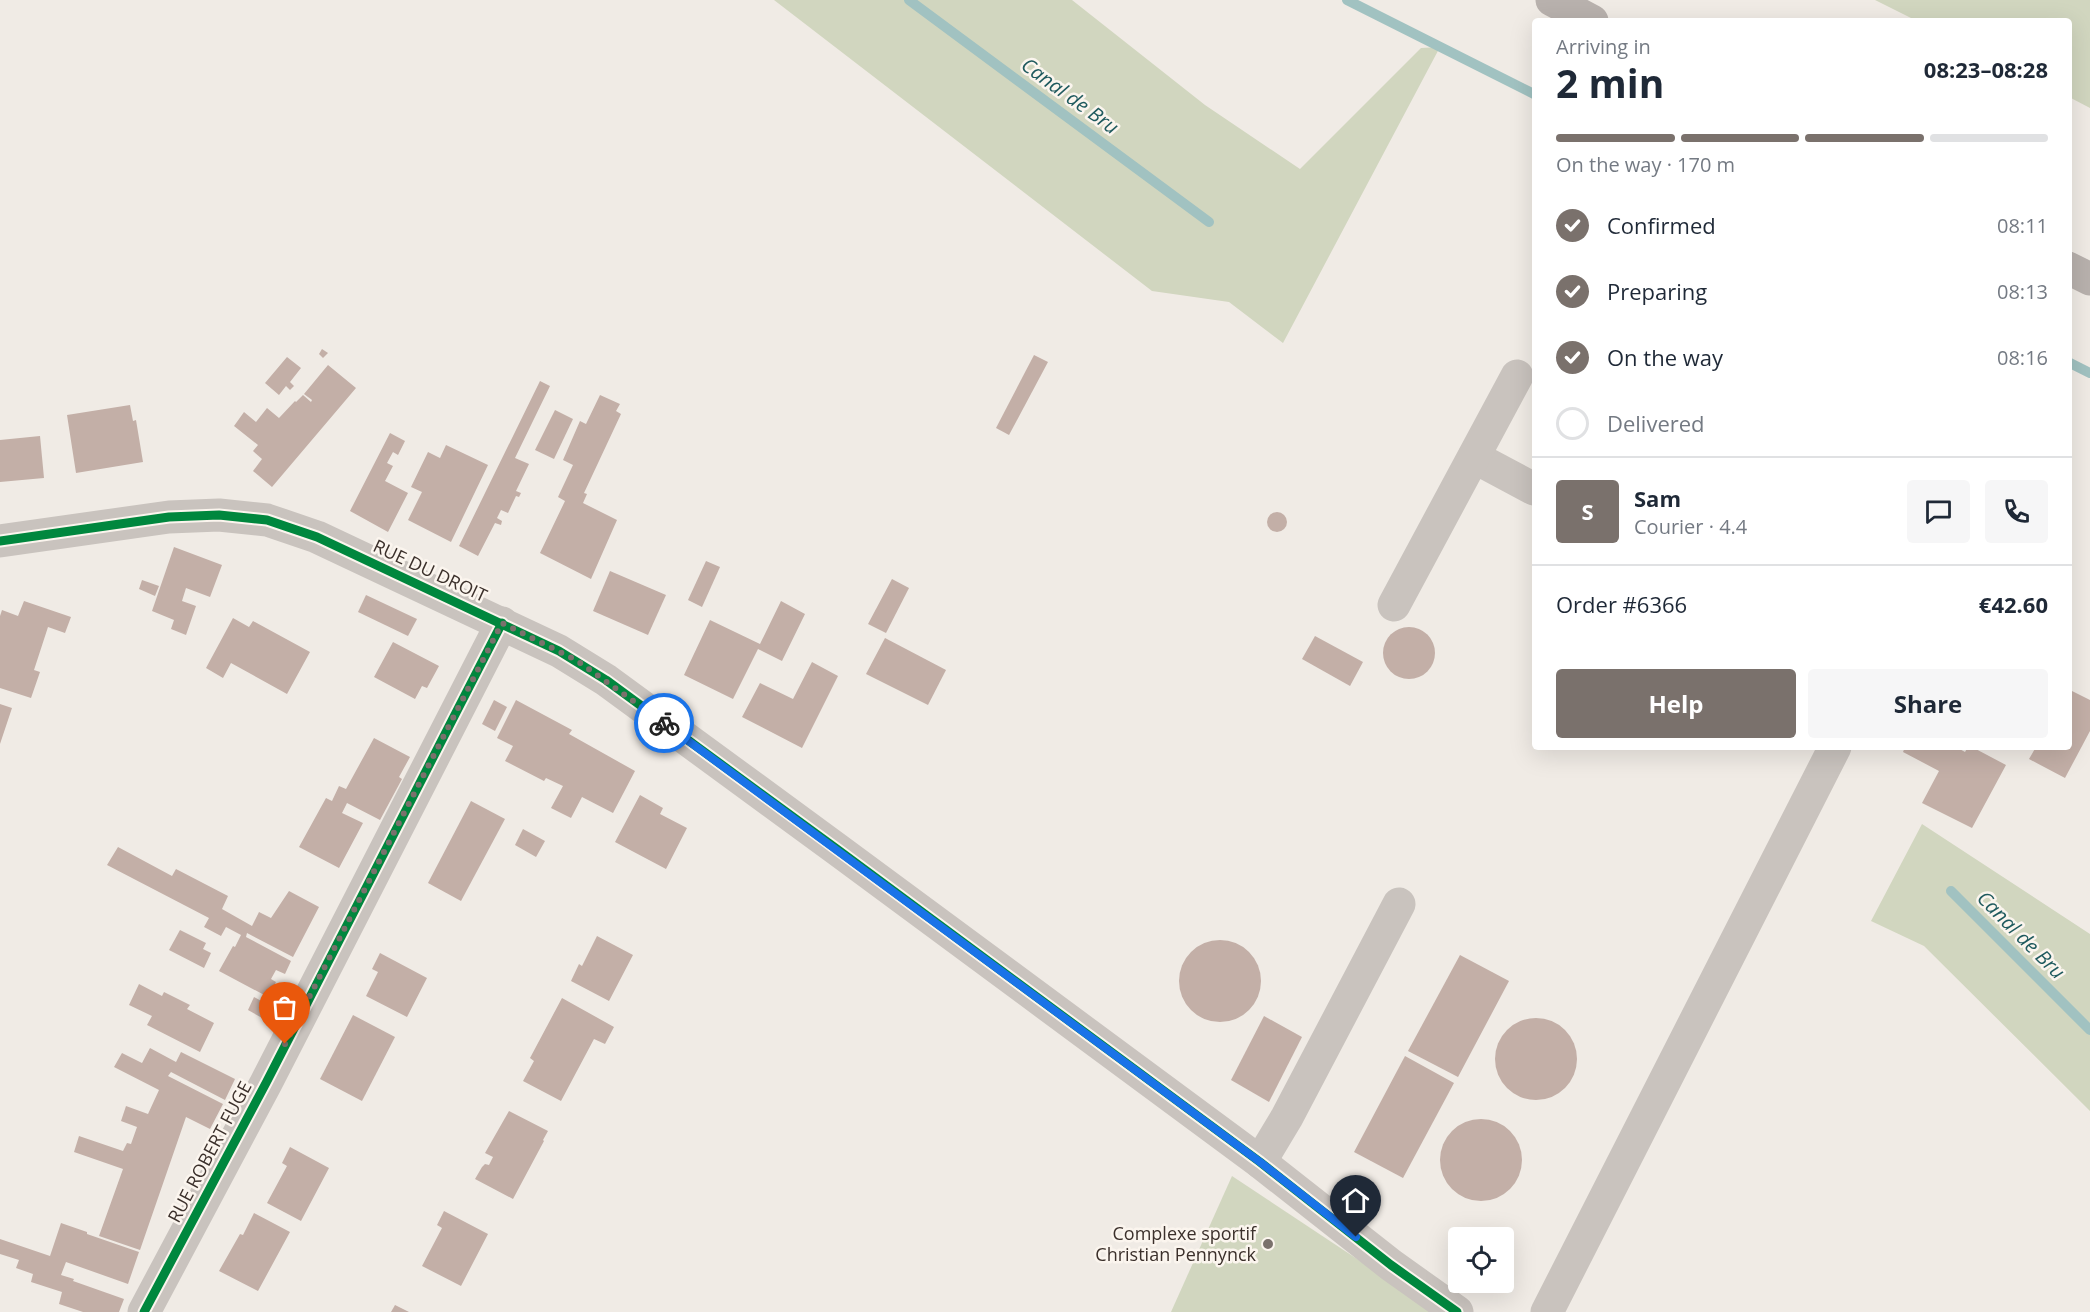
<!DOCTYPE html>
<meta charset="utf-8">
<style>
:root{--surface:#fff;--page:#f6f6f7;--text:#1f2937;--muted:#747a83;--line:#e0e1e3;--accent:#7a716c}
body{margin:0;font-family:"Open Sans",sans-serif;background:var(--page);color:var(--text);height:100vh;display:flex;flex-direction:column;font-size:22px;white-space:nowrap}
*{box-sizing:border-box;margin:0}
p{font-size:20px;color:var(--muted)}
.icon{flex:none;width:33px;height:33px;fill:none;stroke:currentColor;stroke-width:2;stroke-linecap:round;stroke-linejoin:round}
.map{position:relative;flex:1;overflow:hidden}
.sheet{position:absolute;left:1532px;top:18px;width:540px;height:732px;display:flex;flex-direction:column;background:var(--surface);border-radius:6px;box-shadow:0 6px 24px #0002}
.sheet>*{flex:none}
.fabs{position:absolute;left:1448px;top:1227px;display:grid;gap:12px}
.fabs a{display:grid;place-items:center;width:66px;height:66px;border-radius:6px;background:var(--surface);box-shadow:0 6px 24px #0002;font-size:30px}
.pin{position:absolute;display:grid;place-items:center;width:51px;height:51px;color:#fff;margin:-62px -26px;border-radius:50% 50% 50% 0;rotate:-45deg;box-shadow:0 0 6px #0007}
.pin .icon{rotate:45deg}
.courier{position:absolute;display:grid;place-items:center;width:60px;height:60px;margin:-30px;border:4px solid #1a73e8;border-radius:50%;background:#fff;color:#222;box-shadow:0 2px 8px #0007}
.headline em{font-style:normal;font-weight:700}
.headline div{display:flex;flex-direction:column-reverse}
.headline{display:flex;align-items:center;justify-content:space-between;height:102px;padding:0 24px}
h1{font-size:39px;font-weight:700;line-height:45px}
.bar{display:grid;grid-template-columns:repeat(4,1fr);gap:9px 6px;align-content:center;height:72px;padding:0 24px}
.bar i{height:8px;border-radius:4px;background:var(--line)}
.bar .active{background:var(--accent)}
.bar p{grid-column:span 4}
.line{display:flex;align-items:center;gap:15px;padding:0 24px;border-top:2px solid var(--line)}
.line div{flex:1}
.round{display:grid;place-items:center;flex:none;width:63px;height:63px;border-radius:6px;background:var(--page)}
ol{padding:0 24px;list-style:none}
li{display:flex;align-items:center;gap:18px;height:66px}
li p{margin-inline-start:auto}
li .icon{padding:6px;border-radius:50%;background:var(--accent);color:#fff;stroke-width:4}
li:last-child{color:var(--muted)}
li i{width:33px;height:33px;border:3px solid var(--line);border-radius:50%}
.primary-button{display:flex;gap:12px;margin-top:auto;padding:12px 24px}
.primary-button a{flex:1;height:69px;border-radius:6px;background:var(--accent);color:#fff;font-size:24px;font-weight:700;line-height:69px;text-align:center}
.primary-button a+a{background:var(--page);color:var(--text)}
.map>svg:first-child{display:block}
.green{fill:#d1d6bf}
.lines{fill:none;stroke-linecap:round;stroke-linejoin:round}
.stream{stroke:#a1c2c1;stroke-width:10}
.building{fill:#c3afa7}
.minor{stroke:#c9c3be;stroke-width:33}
.major{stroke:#b8b1ad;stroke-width:33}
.cycleway-casing{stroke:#fbf5ee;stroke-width:13}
.cycleway{stroke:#00873e;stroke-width:9}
.done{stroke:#7a716c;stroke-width:6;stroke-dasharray:0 10.8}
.route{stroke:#1a73e8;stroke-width:8}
.poi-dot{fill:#7a716c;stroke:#fbf5ee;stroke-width:2}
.labels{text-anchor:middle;stroke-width:5;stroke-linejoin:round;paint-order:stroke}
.street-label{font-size:18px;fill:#3b302b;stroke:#fbf5ee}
.poi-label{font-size:18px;fill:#3b302b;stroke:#fbf5ee;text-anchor:end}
.water-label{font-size:20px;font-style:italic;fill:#1f5a5e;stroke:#fbf5ee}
</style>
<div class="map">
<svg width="2090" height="1312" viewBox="0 0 2090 1312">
<rect width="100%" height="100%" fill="#f0ebe5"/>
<g class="green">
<path d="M774,0H1072L1205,105L1300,169L1421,48L1440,47L1283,343L1229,302L1152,291Z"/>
<path d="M1875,0H2090V108L2069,97L2068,21H1917Z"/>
<path d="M1922,824L2090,934V1111L1924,946L1871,921Z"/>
<path d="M1232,1176L1437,1312H1171Z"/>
</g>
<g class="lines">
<g class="stream">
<path d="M909,0L1209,222"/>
<path d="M1347,0L1534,94"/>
<path d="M2068,362L2090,373"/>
<path d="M1951,891L2090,1030"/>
</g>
</g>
<g class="building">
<path d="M322,349L328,353L323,358L319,354Z"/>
<path d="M1034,355L1048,362L1009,435L996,428Z"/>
<path d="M287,357L301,368L290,382L294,386L290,390L286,386L279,395L265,383Z"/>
<path d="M328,365L356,388L272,487L253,471L262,459L253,451L258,445L234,426L244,412L256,422L267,408L279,418L295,401L296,402L303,395L311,402L312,400L304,394Z"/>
<path d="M540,381L550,386L515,458L529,464L516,491L521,493L519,497L516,496L508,513L501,510L497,518L502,521L501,525L495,523L478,556L459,546Z"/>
<path d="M600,395L620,404L616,411L621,414L584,493L587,494L583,503L617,520L591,579L540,553L565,501L558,497L573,465L563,460L580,421L586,424Z"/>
<path d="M130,405L133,421L136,420L143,462L76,473L67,415Z"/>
<path d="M555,410L573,419L554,459L535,450Z"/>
<path d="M390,433L405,441L398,455L393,452L387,463L393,466L385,481L408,493L388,532L350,511Z"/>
<path d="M40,436L44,478L0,482V440Z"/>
<path d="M446,445L488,465L451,542L408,520L422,492L411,487L428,452L440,458Z"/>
<circle cx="1277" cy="522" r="10"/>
<path d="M174,547L222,565L210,597L186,588L182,601L196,606L186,635L171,629L174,620L152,611Z"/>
<path d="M706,561L720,567L702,607L688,600Z"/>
<path d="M610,571L666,595L648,635L593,611Z"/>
<path d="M892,579L909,588L886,633L868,624Z"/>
<path d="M142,580L159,586L155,596L139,589Z"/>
<path d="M366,595L417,619L408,636L358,612Z"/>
<path d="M24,601L71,617L65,633L48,627L34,670L40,672L31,698L0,688V616L2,610L18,616Z"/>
<path d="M781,601L805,614L782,661L758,649L733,699L684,675L710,620L760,644Z"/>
<path d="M233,618L249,627L253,621L310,652L287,694L231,663L223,678L206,668Z"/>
<circle cx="1409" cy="653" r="26"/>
<path d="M1315,636L1363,662L1350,686L1302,659Z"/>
<path d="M885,638L946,670L928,705L866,674Z"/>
<path d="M393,642L439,666L427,688L422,686L415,699L374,677Z"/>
<path d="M812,662L838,676L802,748L742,717L760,683L793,699Z"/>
<path d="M2068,689L2090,700V731L2065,778L2029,759L2036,747H2068Z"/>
<path d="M494,700L507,707L495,731L482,724Z"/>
<path d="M516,700L572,730L569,734L635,771L613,813L582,797L571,818L551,808L563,786L546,778L544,781L505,761L513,746L497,738Z"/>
<path d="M0,704L12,708L0,744Z"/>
<path d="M374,738L410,757L399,777L402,779L380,820L347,803L342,813L363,823L339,868L299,847L326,798L332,801L339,786L346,789Z"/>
<path d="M1905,747H1956L1965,752L1968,747H1972L2006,765L1972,828L1922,803L1939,771L1903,752Z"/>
<path d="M640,795L663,808L660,814L687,828L666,869L615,842Z"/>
<path d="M471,801L505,819L461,901L428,883Z"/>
<path d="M523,829L545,841L536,857L515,845Z"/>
<path d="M118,847L172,876L176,869L228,896L222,909L252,926L259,912L271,918L289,891L319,907L293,957L247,933L246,937L291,961L285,974L276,970L271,979L276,982L268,997L219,971L233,946L235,947L241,935L226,927L221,936L204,927L209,918L107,865Z"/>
<path d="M180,930L206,943L203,949L211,953L204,968L169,950Z"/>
<path d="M597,936L633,955L609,1001L571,981L579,964L582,966Z"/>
<circle cx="1220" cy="981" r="41"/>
<path d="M380,953L427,978L407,1017L366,996L378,972L372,969Z"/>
<path d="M1460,955L1509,981L1458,1077L1408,1051Z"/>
<path d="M139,984L162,996L164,992L190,1005L187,1009L214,1023L200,1052L147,1025L152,1016L129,1005Z"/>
<path d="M254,997L278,1010L271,1023L248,1010Z"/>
<path d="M562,998L614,1027L605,1044L594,1039L561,1101L523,1081L534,1061L530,1058Z"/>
<path d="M353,1015L395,1037L362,1101L320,1079Z"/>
<path d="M1264,1016L1302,1037L1269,1102L1231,1080Z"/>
<circle cx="1536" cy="1059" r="41"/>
<path d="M150,1048L176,1062L181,1052L235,1079L225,1100L171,1072L168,1076L223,1104L210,1129L186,1117L140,1250L99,1236L123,1169L74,1152L79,1136L123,1151L127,1143L131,1144L137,1127L121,1121L126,1106L148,1114L159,1090L114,1067L122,1053L142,1063Z"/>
<path d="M1405,1056L1454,1083L1403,1178L1354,1152Z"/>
<path d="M509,1111L548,1131L543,1140L544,1141L513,1199L475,1179L482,1167L485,1164L489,1165L493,1157L485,1153Z"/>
<circle cx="1481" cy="1160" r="41"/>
<path d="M290,1147L329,1168L301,1221L267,1203L287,1166L282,1163Z"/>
<path d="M444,1211L488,1234L461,1286L422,1266L442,1228L437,1225Z"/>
<path d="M254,1213L290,1232L258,1291L219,1271L240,1234L243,1235Z"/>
<path d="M61,1223L87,1232V1234L139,1252L128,1284L66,1262L61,1275L74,1279L73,1281L124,1299L119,1312H83L59,1304L62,1292L31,1282L33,1274L16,1268L19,1260L0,1254V1239L50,1256Z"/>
<path d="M1458,1248V1268L1449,1263Z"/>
<path d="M395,1305L409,1312H391Z"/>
</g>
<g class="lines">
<g class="minor">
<path d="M1474,457L1534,489"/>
<path d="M0,541L169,517L219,515L267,520L317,537L559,651L606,680L838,850L1260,1162L1391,1265L1457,1312"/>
<path d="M1394,605L1517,376"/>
<path d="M1260,1162L1287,1117L1399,904"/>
<path d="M144,1312L266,1083L502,623"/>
<path d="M1547,1312L1835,747"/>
</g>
<g class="major">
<path d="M1552,0L1592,21"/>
<path d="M2068,268L2090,279"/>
</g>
<defs>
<g id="cycleway">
<path d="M0,541L169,517L219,515L267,520L317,537L559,651L606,680L838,850L1260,1162L1391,1265L1457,1312"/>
<path d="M144,1312L266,1083L502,623"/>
</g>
</defs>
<use href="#cycleway" class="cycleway-casing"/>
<use href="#cycleway" class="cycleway"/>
</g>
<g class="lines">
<path class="done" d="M285,1044L502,623L576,660L664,723"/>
<path class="route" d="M664,723L1260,1162L1356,1237"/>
</g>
<circle class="poi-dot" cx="1268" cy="1244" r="6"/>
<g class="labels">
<g class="street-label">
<text transform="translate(430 571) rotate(25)" y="6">RUE DU DROIT</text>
<text transform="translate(210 1152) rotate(-62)" y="6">RUE ROBERT FUGE</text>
</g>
<g class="poi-label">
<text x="1256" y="1240">Complexe sportif<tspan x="1256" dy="21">Christian Pennynck</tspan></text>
</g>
<g class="water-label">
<text transform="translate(1070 96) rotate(36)" y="7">Canal de Bru</text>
<text transform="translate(2021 935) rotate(45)" y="7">Canal de Bru</text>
</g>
</g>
</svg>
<div class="fabs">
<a><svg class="icon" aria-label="locate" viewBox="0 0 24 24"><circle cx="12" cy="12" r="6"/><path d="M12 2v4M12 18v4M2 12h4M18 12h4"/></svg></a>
</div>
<div class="pin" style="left:285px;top:1044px;background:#ea580c"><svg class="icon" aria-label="bag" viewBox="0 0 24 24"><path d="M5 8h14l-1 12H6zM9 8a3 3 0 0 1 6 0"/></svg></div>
<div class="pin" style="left:1356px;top:1237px;background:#1f2937"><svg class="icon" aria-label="home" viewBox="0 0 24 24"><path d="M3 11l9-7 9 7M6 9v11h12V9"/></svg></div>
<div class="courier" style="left:664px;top:723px"><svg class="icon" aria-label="bike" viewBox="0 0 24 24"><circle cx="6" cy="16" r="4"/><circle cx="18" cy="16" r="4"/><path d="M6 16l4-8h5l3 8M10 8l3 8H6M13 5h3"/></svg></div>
<section class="sheet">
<div class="headline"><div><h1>2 min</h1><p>Arriving in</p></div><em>08:23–08:28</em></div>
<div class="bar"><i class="active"></i><i class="active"></i><i class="active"></i><i></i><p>On the way · 170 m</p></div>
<ol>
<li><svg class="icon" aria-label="check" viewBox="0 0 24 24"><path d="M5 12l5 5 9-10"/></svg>Confirmed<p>08:11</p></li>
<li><svg class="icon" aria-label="check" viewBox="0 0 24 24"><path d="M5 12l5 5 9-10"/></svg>Preparing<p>08:13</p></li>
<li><svg class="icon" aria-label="check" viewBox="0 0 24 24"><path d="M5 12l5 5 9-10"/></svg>On the way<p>08:16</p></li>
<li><i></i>Delivered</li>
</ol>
<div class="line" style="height:108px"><b class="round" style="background:var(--accent);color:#fff">S</b><div><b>Sam</b><p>Courier · 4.4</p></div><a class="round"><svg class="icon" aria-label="chat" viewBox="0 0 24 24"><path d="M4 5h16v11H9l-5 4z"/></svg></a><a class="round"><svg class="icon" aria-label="phone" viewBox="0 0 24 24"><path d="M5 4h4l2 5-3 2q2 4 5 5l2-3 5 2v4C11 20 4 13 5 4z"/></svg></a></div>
<div class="line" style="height:78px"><div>Order #6366</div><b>€42.60</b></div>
<div class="primary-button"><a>Help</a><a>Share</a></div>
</section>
</div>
